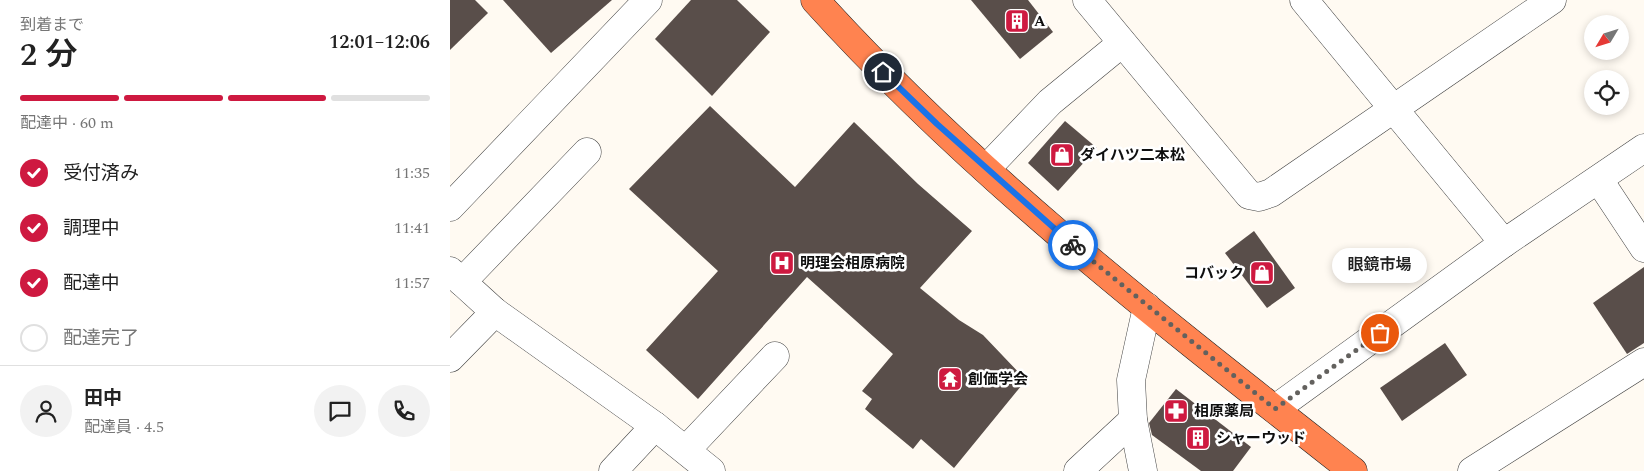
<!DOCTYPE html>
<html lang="ja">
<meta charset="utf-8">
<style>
:root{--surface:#fff;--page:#f2f2f2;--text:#222;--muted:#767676;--line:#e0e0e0;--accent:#ce1940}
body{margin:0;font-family:Spectral,"Noto Sans JP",serif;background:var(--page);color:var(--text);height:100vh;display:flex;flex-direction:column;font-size:19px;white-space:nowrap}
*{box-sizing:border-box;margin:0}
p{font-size:16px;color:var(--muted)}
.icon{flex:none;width:28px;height:28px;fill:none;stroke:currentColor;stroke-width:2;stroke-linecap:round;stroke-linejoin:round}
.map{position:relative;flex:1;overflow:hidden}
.panel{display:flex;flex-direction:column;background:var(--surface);width:450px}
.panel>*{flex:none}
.needle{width:32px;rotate:232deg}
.tools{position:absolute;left:1134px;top:15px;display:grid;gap:10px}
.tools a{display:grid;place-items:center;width:45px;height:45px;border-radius:50%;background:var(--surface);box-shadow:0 2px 8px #0003;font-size:25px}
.pin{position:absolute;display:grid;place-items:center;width:42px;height:42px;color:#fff;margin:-21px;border:2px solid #fff;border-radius:50%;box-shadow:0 1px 5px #0007}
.courier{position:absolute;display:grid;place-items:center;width:50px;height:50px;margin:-25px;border:4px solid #1a73e8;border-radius:50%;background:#fff;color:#222;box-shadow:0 1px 6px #0007}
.bubble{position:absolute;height:35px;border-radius:18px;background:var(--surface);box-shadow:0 2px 8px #0003;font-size:16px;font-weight:600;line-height:35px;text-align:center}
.headline em{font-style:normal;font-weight:600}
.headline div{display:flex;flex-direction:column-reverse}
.headline{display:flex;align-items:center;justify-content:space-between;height:85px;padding:0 20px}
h1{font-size:32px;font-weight:600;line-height:38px}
.bar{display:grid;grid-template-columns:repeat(4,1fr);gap:8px 5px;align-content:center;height:60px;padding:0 20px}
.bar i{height:6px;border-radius:4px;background:var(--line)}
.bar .selected{background:var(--accent)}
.bar p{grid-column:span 4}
.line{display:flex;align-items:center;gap:12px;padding:0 20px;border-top:1px solid var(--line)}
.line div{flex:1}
.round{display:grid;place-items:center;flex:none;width:52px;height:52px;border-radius:26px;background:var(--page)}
ol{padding:0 20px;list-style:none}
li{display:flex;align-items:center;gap:15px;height:55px}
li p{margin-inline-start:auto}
li .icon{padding:5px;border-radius:50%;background:var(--accent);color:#fff;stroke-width:4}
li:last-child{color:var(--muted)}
li i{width:28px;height:28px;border:2px solid var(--line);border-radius:50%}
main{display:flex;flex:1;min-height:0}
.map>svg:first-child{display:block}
.building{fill:#594e4a}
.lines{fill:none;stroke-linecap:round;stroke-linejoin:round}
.minor-casing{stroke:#424242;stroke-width:29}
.highway-casing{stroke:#202020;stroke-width:29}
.minor{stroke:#fff;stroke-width:28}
.highway{stroke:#ff8350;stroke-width:28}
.done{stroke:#63615e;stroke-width:5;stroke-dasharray:0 9}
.route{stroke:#1a73e8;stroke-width:6}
.labels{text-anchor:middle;stroke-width:5;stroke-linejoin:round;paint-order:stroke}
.poi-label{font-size:15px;font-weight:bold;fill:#0f0f0f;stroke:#fff;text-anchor:start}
</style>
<main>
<section class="panel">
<div class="headline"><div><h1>2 分</h1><p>到着まで</p></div><em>12:01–12:06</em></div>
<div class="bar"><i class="selected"></i><i class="selected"></i><i class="selected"></i><i></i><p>配達中 · 60 m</p></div>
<ol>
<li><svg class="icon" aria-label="check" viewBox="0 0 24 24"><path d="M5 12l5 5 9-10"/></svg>受付済み<p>11:35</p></li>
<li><svg class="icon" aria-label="check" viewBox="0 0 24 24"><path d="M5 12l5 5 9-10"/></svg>調理中<p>11:41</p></li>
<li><svg class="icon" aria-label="check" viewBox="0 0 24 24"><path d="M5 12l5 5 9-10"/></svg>配達中<p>11:57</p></li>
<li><i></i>配達完了</li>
</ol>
<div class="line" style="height:90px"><a class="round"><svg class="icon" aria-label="person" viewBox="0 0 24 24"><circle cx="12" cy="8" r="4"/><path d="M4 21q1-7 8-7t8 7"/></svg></a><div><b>田中</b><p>配達員 · 4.5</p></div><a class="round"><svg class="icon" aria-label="chat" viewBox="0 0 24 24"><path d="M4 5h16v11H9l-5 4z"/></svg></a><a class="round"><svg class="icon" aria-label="phone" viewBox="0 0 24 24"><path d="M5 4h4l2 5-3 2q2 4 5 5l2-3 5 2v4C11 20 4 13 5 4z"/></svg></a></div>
</section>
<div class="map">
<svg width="1194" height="471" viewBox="0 0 1194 471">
<rect width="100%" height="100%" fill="#fffaf2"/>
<g class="building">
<path d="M0,0H25L38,13L0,50Z"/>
<path d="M53,0H162L101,53Z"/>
<path d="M241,0H287L320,32L262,96L205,39Z"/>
<path d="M521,0H578L603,32L570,59Z"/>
<path d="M260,106L345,187L404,122L468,184L522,231L470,288L509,320L533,335L576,380L504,468L471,439L463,449L415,409L422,399L412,391L443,354L357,277L248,399L196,350L268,271L179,189Z"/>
<path d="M615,121L647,148L608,191L578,163Z"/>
<path d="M804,231L845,288L817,308L775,253Z"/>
<path d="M1194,267V343L1177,354L1143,303Z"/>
<path d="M995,343L1017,375L952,421L930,388Z"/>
<path d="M726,389L801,447L783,471H751L702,435L699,423Z"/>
</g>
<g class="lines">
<defs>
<g id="minor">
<path d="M637,0L799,195L809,197L821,193L1102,0"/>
<path d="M854,0L1054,243"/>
<path d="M536,169L600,102L672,43"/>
<path d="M1149,180L1194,248"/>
<path d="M0,207L198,0"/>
<path d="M0,271L45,312L205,426L261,471"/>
<path d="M12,282L137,152"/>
<path d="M0,358L45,312"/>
<path d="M825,409L1054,243L1194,148"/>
<path d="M236,450L325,356"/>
<path d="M163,471L205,426"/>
<path d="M628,471L683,420"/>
<path d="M693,471L683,420L681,380L697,307"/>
<path d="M1022,471L1194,362"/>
</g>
<path id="highway" d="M365,0C524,176 717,325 903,471"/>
</defs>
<use href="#minor" class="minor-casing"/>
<use href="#highway" class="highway-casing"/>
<use href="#minor" class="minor"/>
<use href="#highway" class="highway"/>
</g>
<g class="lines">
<path class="done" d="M623,245L825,409L930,333"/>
<path class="route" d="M433,72L487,124L623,245"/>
</g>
<defs>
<symbol id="building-square" viewBox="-11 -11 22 22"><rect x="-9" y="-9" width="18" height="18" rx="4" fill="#ce1940" stroke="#fff"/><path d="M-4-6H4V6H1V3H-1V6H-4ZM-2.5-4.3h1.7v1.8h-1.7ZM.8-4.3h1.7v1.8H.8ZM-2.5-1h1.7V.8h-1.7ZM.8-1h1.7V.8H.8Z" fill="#fff"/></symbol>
<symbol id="shop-square" viewBox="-11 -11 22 22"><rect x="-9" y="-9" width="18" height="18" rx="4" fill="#ce1940" stroke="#fff"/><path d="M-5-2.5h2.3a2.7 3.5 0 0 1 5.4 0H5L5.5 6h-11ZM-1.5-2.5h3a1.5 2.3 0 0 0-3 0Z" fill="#fff"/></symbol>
<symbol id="hospital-square" viewBox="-11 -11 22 22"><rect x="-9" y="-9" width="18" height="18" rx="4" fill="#ce1940" stroke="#fff"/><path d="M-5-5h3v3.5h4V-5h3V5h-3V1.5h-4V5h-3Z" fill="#fff"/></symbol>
<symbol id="temple-square" viewBox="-11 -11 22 22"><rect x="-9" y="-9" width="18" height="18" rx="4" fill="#ce1940" stroke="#fff"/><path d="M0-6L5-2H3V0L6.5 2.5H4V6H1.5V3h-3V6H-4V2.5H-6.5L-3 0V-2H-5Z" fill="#fff"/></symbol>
<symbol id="pharmacy-square" viewBox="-11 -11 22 22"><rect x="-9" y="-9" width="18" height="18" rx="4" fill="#ce1940" stroke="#fff"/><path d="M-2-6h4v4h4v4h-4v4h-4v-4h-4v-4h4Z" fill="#fff"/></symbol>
</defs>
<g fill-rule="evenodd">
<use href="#building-square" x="553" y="7" width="28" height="28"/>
<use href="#shop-square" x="598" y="141" width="28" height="28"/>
<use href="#hospital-square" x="318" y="249" width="28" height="28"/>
<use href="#shop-square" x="798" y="259" width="28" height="28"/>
<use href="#temple-square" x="486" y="365" width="28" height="28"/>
<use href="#pharmacy-square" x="712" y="397" width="28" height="28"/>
<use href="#building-square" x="734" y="424" width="28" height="28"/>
</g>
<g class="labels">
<g class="poi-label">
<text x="584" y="26">A</text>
<text x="630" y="160">ダイハツ二本松</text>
<text x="350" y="268">明理会相原病院</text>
<text x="794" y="278" text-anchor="end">コバック</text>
<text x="518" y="384">創価学会</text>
<text x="744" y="416">相原薬局</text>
<text x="766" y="443">シャーウッド</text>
</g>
</g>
</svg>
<div class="tools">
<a><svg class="needle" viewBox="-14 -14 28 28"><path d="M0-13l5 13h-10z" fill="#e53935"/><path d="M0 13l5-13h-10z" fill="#767676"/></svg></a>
<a><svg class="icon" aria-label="locate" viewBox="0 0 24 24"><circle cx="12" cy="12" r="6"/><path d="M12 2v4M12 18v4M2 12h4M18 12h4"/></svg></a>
</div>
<div class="pin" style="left:930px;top:333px;background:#ea580c"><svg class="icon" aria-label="bag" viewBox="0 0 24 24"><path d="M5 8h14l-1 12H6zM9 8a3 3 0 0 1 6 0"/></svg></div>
<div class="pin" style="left:433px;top:72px;background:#1f2937"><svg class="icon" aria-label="home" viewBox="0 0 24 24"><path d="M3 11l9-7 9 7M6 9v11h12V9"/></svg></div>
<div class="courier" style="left:623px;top:245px"><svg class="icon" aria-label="bike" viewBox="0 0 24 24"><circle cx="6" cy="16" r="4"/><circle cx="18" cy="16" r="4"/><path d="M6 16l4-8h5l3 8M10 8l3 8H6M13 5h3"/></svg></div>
<div class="bubble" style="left:882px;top:248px;width:95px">眼鏡市場</div>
</div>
</main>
